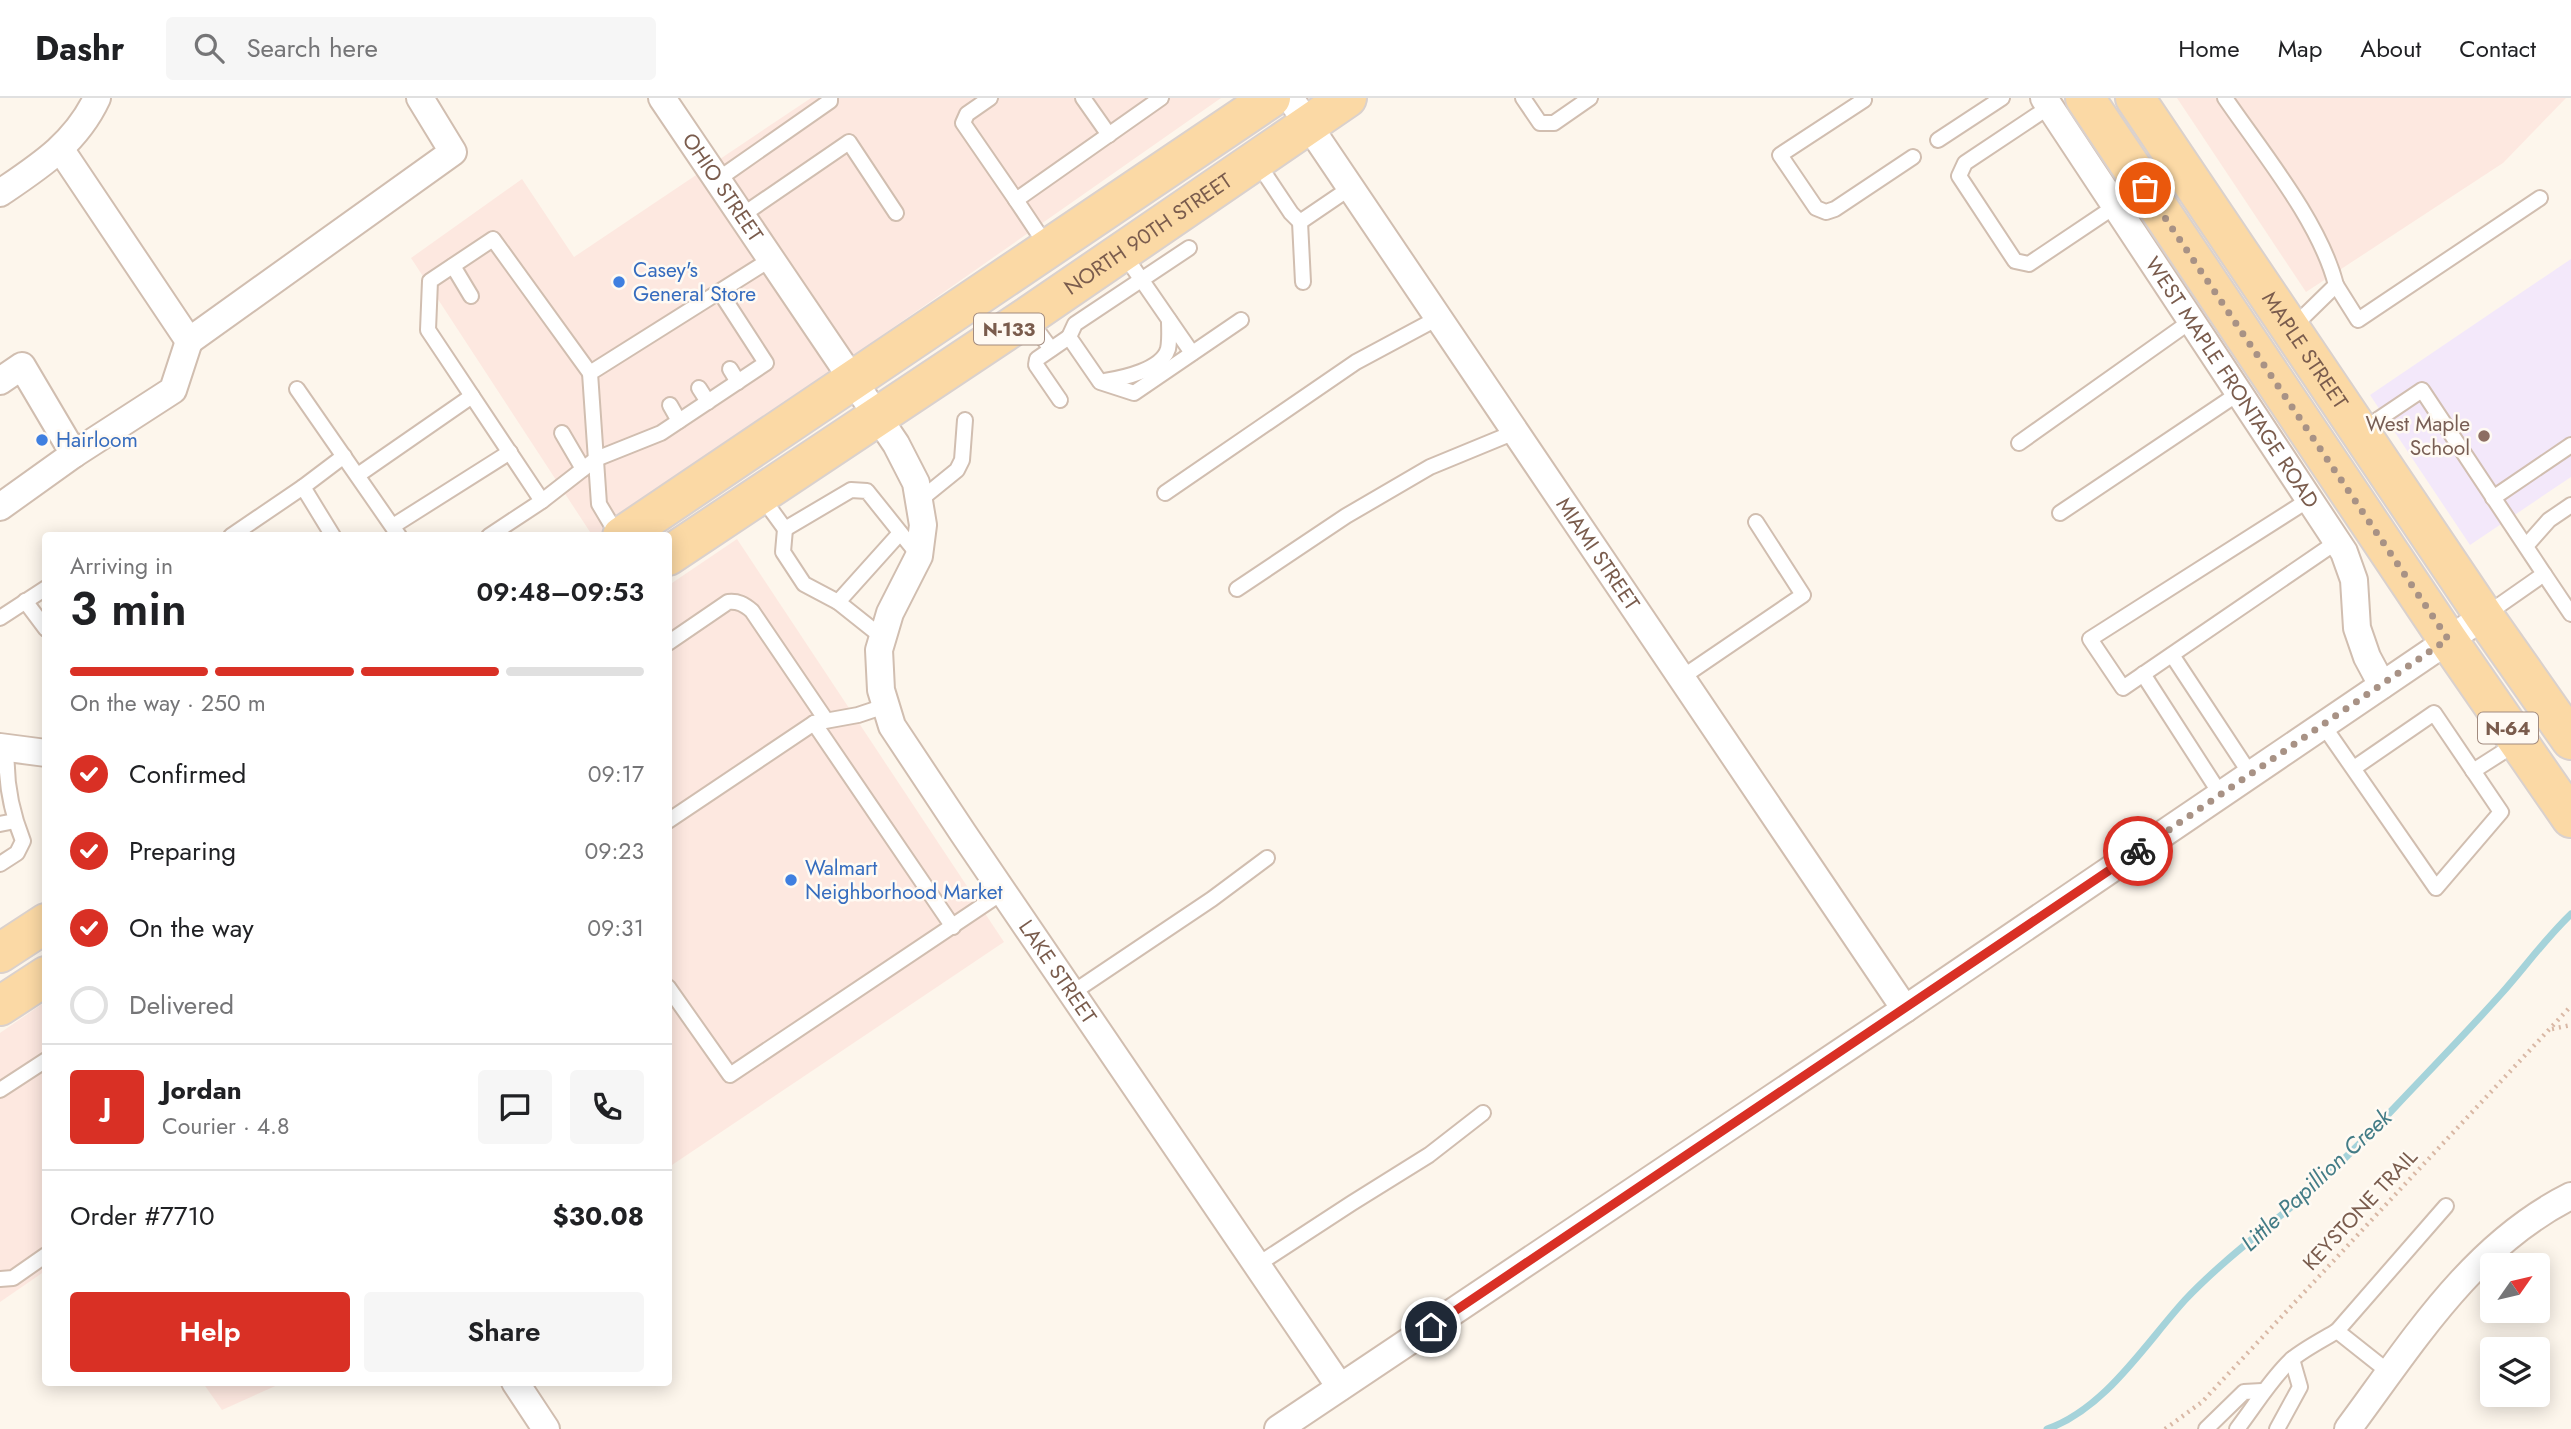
<!DOCTYPE html>
<meta charset="utf-8">
<style>
:root{--surface:#fff;--page:#f6f6f6;--text:#202124;--muted:#757577;--line:#e0e0e0;--accent:#d93025}
body{margin:0;font-family:Jost,sans-serif;background:var(--page);color:var(--text);height:100vh;display:flex;flex-direction:column;font-size:26px;white-space:nowrap}
*{box-sizing:border-box;margin:0}
p{font-size:23px;color:var(--muted)}
.icon{flex:none;width:38px;height:38px;fill:none;stroke:currentColor;stroke-width:2;stroke-linecap:round;stroke-linejoin:round}
.map{position:relative;flex:1;overflow:hidden}
.details{position:absolute;left:42px;top:434px;width:630px;height:854px;display:flex;flex-direction:column;background:var(--surface);border-radius:7px;box-shadow:0 4px 18px #0003}
.details>*{flex:none}
.needle{width:46px;rotate:56deg}
.buttons{position:absolute;left:2480px;top:1155px;display:grid;gap:14px}
.buttons a{display:grid;place-items:center;width:70px;height:70px;border-radius:7px;background:var(--surface);box-shadow:0 4px 18px #0003;font-size:35px}
.pin{position:absolute;display:grid;place-items:center;width:60px;height:60px;color:#fff;margin:-30px;border:4px solid #fff;border-radius:50%;box-shadow:0 2px 7px #0007}
.courier{position:absolute;display:grid;place-items:center;width:70px;height:70px;margin:-35px;border:5px solid #d93025;border-radius:50%;background:#fff;color:#222;box-shadow:0 2px 9px #0007}
.overview em{font-style:normal;font-weight:600}
.overview div{display:flex;flex-direction:column-reverse}
.overview{display:flex;align-items:center;justify-content:space-between;height:119px;padding:0 28px}
h1{font-size:46px;font-weight:600;line-height:52px}
.bar{display:grid;grid-template-columns:repeat(4,1fr);gap:10px 7px;align-content:center;height:84px;padding:0 28px}
.bar i{height:9px;border-radius:5px;background:var(--line)}
.bar .on{background:var(--accent)}
.bar p{grid-column:span 4}
.line{display:flex;align-items:center;gap:18px;padding:0 28px;border-top:2px solid var(--line)}
.line div{flex:1}
.round{display:grid;place-items:center;flex:none;width:74px;height:74px;border-radius:7px;background:var(--page)}
ol{padding:0 28px;list-style:none}
li{display:flex;align-items:center;gap:21px;height:77px}
li p{margin-inline-start:auto}
li .icon{padding:7px;border-radius:50%;background:var(--accent);color:#fff;stroke-width:4}
li:last-child{color:var(--muted)}
li i{width:38px;height:38px;border:4px solid var(--line);border-radius:50%}
.button{display:flex;gap:14px;margin-top:auto;padding:14px 28px}
.button a{flex:1;height:80px;border-radius:7px;background:var(--accent);color:#fff;font-size:28px;font-weight:600;line-height:80px;text-align:center}
.button a+a{background:var(--page);color:var(--text)}
header{display:flex;align-items:center;gap:42px;box-sizing:border-box;height:98px;padding:0 35px;background:var(--surface);border-bottom:2px solid var(--line)}
header strong{font-size:33px}
nav{display:flex;gap:38px;margin-inline-start:auto;font-size:24px}
.search{width:490px;height:63px;background:var(--page);display:flex;align-items:center;gap:18px;box-sizing:border-box;padding:0 24px;border-radius:7px;color:var(--muted);font-size:26px}
.map>svg:first-child{display:block}
.commercial{fill:#fde8e0}
.education{fill:#f3e8fa}
.lines{fill:none;stroke-linecap:round;stroke-linejoin:round}
.stream{stroke:#a5d3da;stroke-width:7}
.service-casing{stroke:#d1beb0;stroke-width:18}
.minor-casing{stroke:#d1beb0;stroke-width:30}
.primary-casing{stroke:#dad1cd;stroke-width:42}
.path{stroke:#d9b8a5;stroke-width:4.5;stroke-dasharray:2 5;stroke-linecap:butt}
.service{stroke:#fff;stroke-width:14}
.minor{stroke:#fff;stroke-width:26}
.primary{stroke:#fbd9a5;stroke-width:38}
.done{stroke:#a89285;stroke-width:7;stroke-dasharray:0 12.6}
.route{stroke:#d93025;stroke-width:9}
.shop-dot{fill:#3f7fe0;stroke:#fffaf3;stroke-width:2.5}
.education-dot{fill:#8d6e63;stroke:#fffaf3;stroke-width:2.5}
.labels{text-anchor:middle;stroke-width:5;stroke-linejoin:round;paint-order:stroke}
.shield{fill:#fffaf3;stroke:#a28b7f;stroke-width:2}
.shield-label{font-size:19px;font-weight:bold;fill:#7a5c4d}
.street-label{font-size:21px;fill:#7a5c4d;stroke:#fffaf3}
.shop-label{font-size:21px;fill:#366cbe;stroke:#fffaf3;text-anchor:start}
.education-label{font-size:21px;fill:#785e54;stroke:#fffaf3;text-anchor:end}
.water-label{font-size:23px;font-style:italic;fill:#437c86;stroke:#fffaf3}
</style>
<header>
<strong>Dashr</strong>
<div class="search"><svg class="icon" aria-label="search" viewBox="0 0 24 24"><circle cx="10" cy="10" r="6"/><path d="M15 15l6 6"/></svg>Search here</div>
<nav><a>Home</a><a>Map</a><a>About</a><a>Contact</a></nav>
</header>
<div class="map">
<svg width="2571" height="1331" viewBox="0 0 2571 1331">
<rect width="100%" height="100%" fill="#fdf6ec"/>
<g class="commercial">
<path d="M811,0H1221L597,437H592L411,160L522,81L574,159Z"/>
<path d="M2177,0H2566L2503,65L2306,194Z"/>
<path d="M737,441L1004,844L669,1069V487Z"/>
<path d="M45,904V1173L0,1204V935Z"/>
<path d="M203,1285H282L222,1312Z"/>
</g>
<path class="education" d="M2571,161V379L2470,447L2370,297Z"/>
<g class="lines">
<path class="stream" d="M2047,1331C2105,1311 2145,1246 2185,1202C2219,1166 2259,1136 2297,1104C2331,1075 2365,1041 2396,1008C2431,971 2467,934 2501,896C2525,869 2545,841 2571,816"/>
<defs>
<g id="service">
<path d="M990,0L967,16L963,25L1016,102L1161,0"/>
<path d="M1083,0L1109,37"/>
<path d="M1523,0L1540,25H1554L1590,0"/>
<path d="M2225,0C2262,54 2320,124 2336,187L2293,229"/>
<path d="M1864,2L1780,57L1816,110L1826,114L1835,111L1913,59"/>
<path d="M2049,9L1965,65L1959,78L2015,163L2029,166L2114,109"/>
<path d="M1938,42L2002,0"/>
<path d="M1257,64L1291,115L1300,124L1350,90"/>
<path d="M717,82L830,3V0"/>
<path d="M1016,102L1048,150"/>
<path d="M741,118L849,44L896,115"/>
<path d="M1300,124L1303,184"/>
<path d="M1189,150L1075,226L1069,239L1100,284L1134,295L1241,222"/>
<path d="M1123,155L1192,255"/>
<path d="M453,168L471,198"/>
<path d="M2336,187L2358,222L2540,100"/>
<path d="M1028,220L1051,251"/>
<path d="M730,271L738,284"/>
<path d="M1105,283C1123,280 1162,272 1168,251C1170,242 1169,231 1169,222"/>
<path d="M699,290L708,304"/>
<path d="M297,291L399,438"/>
<path d="M1060,302L1036,267L1037,261L1069,239"/>
<path d="M670,307L679,323"/>
<path d="M2361,333L2422,292L2544,476L2484,518"/>
<path d="M562,335L583,371"/>
<path d="M2019,345L2191,223"/>
<path d="M358,377L472,298"/>
<path d="M303,389L344,358"/>
<path d="M1165,395L1356,264L1438,220"/>
<path d="M761,398L785,431L851,392L867,393L919,458"/>
<path d="M2493,400L2571,347"/>
<path d="M2310,401L2090,541L2123,590L2338,443"/>
<path d="M920,402L957,372L962,362L965,322"/>
<path d="M542,403L596,361L661,335L766,265L720,194"/>
<path d="M2060,415L2239,295"/>
<path d="M393,428L510,354"/>
<path d="M785,431L783,454L804,486L838,504"/>
<path d="M231,438L303,389L333,438"/>
<path d="M489,438L542,403L428,232L430,183L493,141L590,275"/>
<path d="M618,438L599,406L590,275L771,161"/>
<path d="M2526,448L2549,422L2571,407"/>
<path d="M2544,476L2571,516"/>
<path d="M1237,491L1346,418L1430,369L1515,334"/>
<path d="M25,503L46,531"/>
<path d="M0,520L46,490"/>
<path d="M882,539L838,504L900,435"/>
<path d="M668,545L728,504C738,503 744,506 752,513L826,622"/>
<path d="M2172,557L2251,677"/>
<path d="M2143,576L2221,697"/>
<path d="M1681,580L1803,497L1756,424"/>
<path d="M814,625L953,829"/>
<path d="M2323,627L2436,790L2501,714L2434,615L2354,670"/>
<path d="M2473,673L2517,645"/>
<path d="M668,723L814,625L858,617L885,608"/>
<path d="M0,726L15,723"/>
<path d="M0,766L17,755L23,743C11,713 5,681 7,649"/>
<path d="M668,889L730,977L1003,794"/>
<path d="M1072,895L1212,801L1267,760"/>
<path d="M0,992L46,962"/>
<path d="M1257,1167L1352,1105L1429,1057L1483,1015"/>
<path d="M0,1181L13,1180L46,1157"/>
<path d="M2390,1275L2337,1233L2446,1108"/>
<path d="M2206,1331L2244,1294L2262,1293"/>
<path d="M2237,1331C2255,1308 2269,1283 2291,1262C2304,1251 2322,1242 2337,1233"/>
<path d="M2277,1331L2300,1289L2292,1261"/>
</g>
<g id="minor">
<path id="s1" d="M662,0L896,346L916,385L923,427L919,458L890,515L879,552L881,592L892,628L963,735L1340,1289"/>
<path id="s2" d="M1290,0L1905,911"/>
<path id="s3" d="M2044,0L2344,454L2354,482L2357,530L2367,559L2382,587"/>
<path d="M61,52L189,243L453,54L420,0"/>
<path d="M0,95C40,68 76,45 97,0"/>
<path d="M0,283L22,268L74,356"/>
<path d="M0,409L74,356L173,292L189,243"/>
<path d="M0,649L46,655"/>
<path d="M515,1284L546,1331"/>
<path d="M1278,1331L1905,911L2484,518"/>
<path d="M2348,1331C2412,1245 2472,1147 2571,1098"/>
</g>
<g id="primary">
<path d="M2085,0L2448,542L2571,720"/>
<path id="s4" d="M2135,0L2484,518L2571,642"/>
<path d="M622,438L1271,0"/>
<path id="s5" d="M668,458L1027,219L1347,0"/>
<path d="M0,855L46,825"/>
<path d="M0,908L46,878"/>
</g>
</defs>
<use href="#service" class="service-casing"/>
<use href="#minor" class="minor-casing"/>
<use href="#primary" class="primary-casing"/>
<g class="path">
<path d="M2552,931L2571,927"/>
<path d="M2165,1331L2202,1304L2571,908"/>
</g>
<use href="#service" class="service"/>
<use href="#minor" class="minor"/>
<use href="#primary" class="primary"/>
</g>
<g class="lines">
<path class="done" d="M2138,753L2448,541L2145,90"/>
<path class="route" d="M1431,1229L2138,753"/>
</g>
<g class="shop-dot">
<circle cx="619" cy="184" r="7"/>
<circle cx="42" cy="342" r="7"/>
<circle cx="791" cy="782" r="7"/>
</g>
<circle class="education-dot" cx="2484" cy="338" r="7"/>
<g class="labels">
<g class="shield">
<rect x="974" y="215.5" width="70" height="31" rx="5"/>
<rect x="2478" y="614.5" width="60" height="31" rx="5"/>
</g>
<g class="shield-label">
<text x="1009" y="238">N-133</text>
<text x="2508" y="637">N-64</text>
</g>
<g class="street-label">
<text dy="7" stroke="none"><textPath href="#s1" startOffset="108">OHIO STREET</textPath></text>
<text dy="7" stroke="none"><textPath href="#s5" startOffset="578">NORTH 90TH STREET</textPath></text>
<text dy="7" stroke="none"><textPath href="#s4" startOffset="304">MAPLE STREET</textPath></text>
<text dy="7" stroke="none"><textPath href="#s3" startOffset="341">WEST MAPLE FRONTAGE ROAD</textPath></text>
<text dy="7" stroke="none"><textPath href="#s2" startOffset="550">MIAMI STREET</textPath></text>
<text dy="7" stroke="none"><textPath href="#s1" startOffset="1012">LAKE STREET</textPath></text>
<text transform="translate(2360 1112) rotate(-47)" y="7">KEYSTONE TRAIL</text>
</g>
<g class="shop-label">
<text x="633" y="179">Casey's<tspan x="633" dy="24">General Store</tspan></text>
<text x="56" y="349">Hairloom</text>
<text x="805" y="777">Walmart<tspan x="805" dy="24">Neighborhood Market</tspan></text>
</g>
<g class="education-label">
<text x="2470" y="333">West Maple<tspan x="2470" dy="24">School</tspan></text>
</g>
<g class="water-label">
<text transform="translate(2316 1082) rotate(-43)" y="8">Little Papillion Creek</text>
</g>
</g>
</svg>
<div class="buttons">
<a><svg class="needle" viewBox="-14 -14 28 28"><path d="M0-13l5 13h-10z" fill="#e53935"/><path d="M0 13l5-13h-10z" fill="#757577"/></svg></a>
<a><svg class="icon" aria-label="layers" viewBox="0 0 24 24"><path d="M12 4l9 5-9 5-9-5zM3 14l9 5 9-5"/></svg></a>
</div>
<div class="pin" style="left:2145px;top:90px;background:#ea580c"><svg class="icon" aria-label="bag" viewBox="0 0 24 24"><path d="M5 8h14l-1 12H6zM9 8a3 3 0 0 1 6 0"/></svg></div>
<div class="pin" style="left:1431px;top:1229px;background:#1f2937"><svg class="icon" aria-label="home" viewBox="0 0 24 24"><path d="M3 11l9-7 9 7M6 9v11h12V9"/></svg></div>
<div class="courier" style="left:2138px;top:753px"><svg class="icon" aria-label="bike" viewBox="0 0 24 24"><circle cx="6" cy="16" r="4"/><circle cx="18" cy="16" r="4"/><path d="M6 16l4-8h5l3 8M10 8l3 8H6M13 5h3"/></svg></div>
<section class="details">
<div class="overview"><div><h1>3 min</h1><p>Arriving in</p></div><em>09:48–09:53</em></div>
<div class="bar"><i class="on"></i><i class="on"></i><i class="on"></i><i></i><p>On the way · 250 m</p></div>
<ol>
<li><svg class="icon" aria-label="check" viewBox="0 0 24 24"><path d="M5 12l5 5 9-10"/></svg>Confirmed<p>09:17</p></li>
<li><svg class="icon" aria-label="check" viewBox="0 0 24 24"><path d="M5 12l5 5 9-10"/></svg>Preparing<p>09:23</p></li>
<li><svg class="icon" aria-label="check" viewBox="0 0 24 24"><path d="M5 12l5 5 9-10"/></svg>On the way<p>09:31</p></li>
<li><i></i>Delivered</li>
</ol>
<div class="line" style="height:126px"><b class="round" style="background:var(--accent);color:#fff">J</b><div><b>Jordan</b><p>Courier · 4.8</p></div><a class="round"><svg class="icon" aria-label="chat" viewBox="0 0 24 24"><path d="M4 5h16v11H9l-5 4z"/></svg></a><a class="round"><svg class="icon" aria-label="phone" viewBox="0 0 24 24"><path d="M5 4h4l2 5-3 2q2 4 5 5l2-3 5 2v4C11 20 4 13 5 4z"/></svg></a></div>
<div class="line" style="height:91px"><div>Order #7710</div><b>$30.08</b></div>
<div class="button"><a>Help</a><a>Share</a></div>
</section>
</div>
